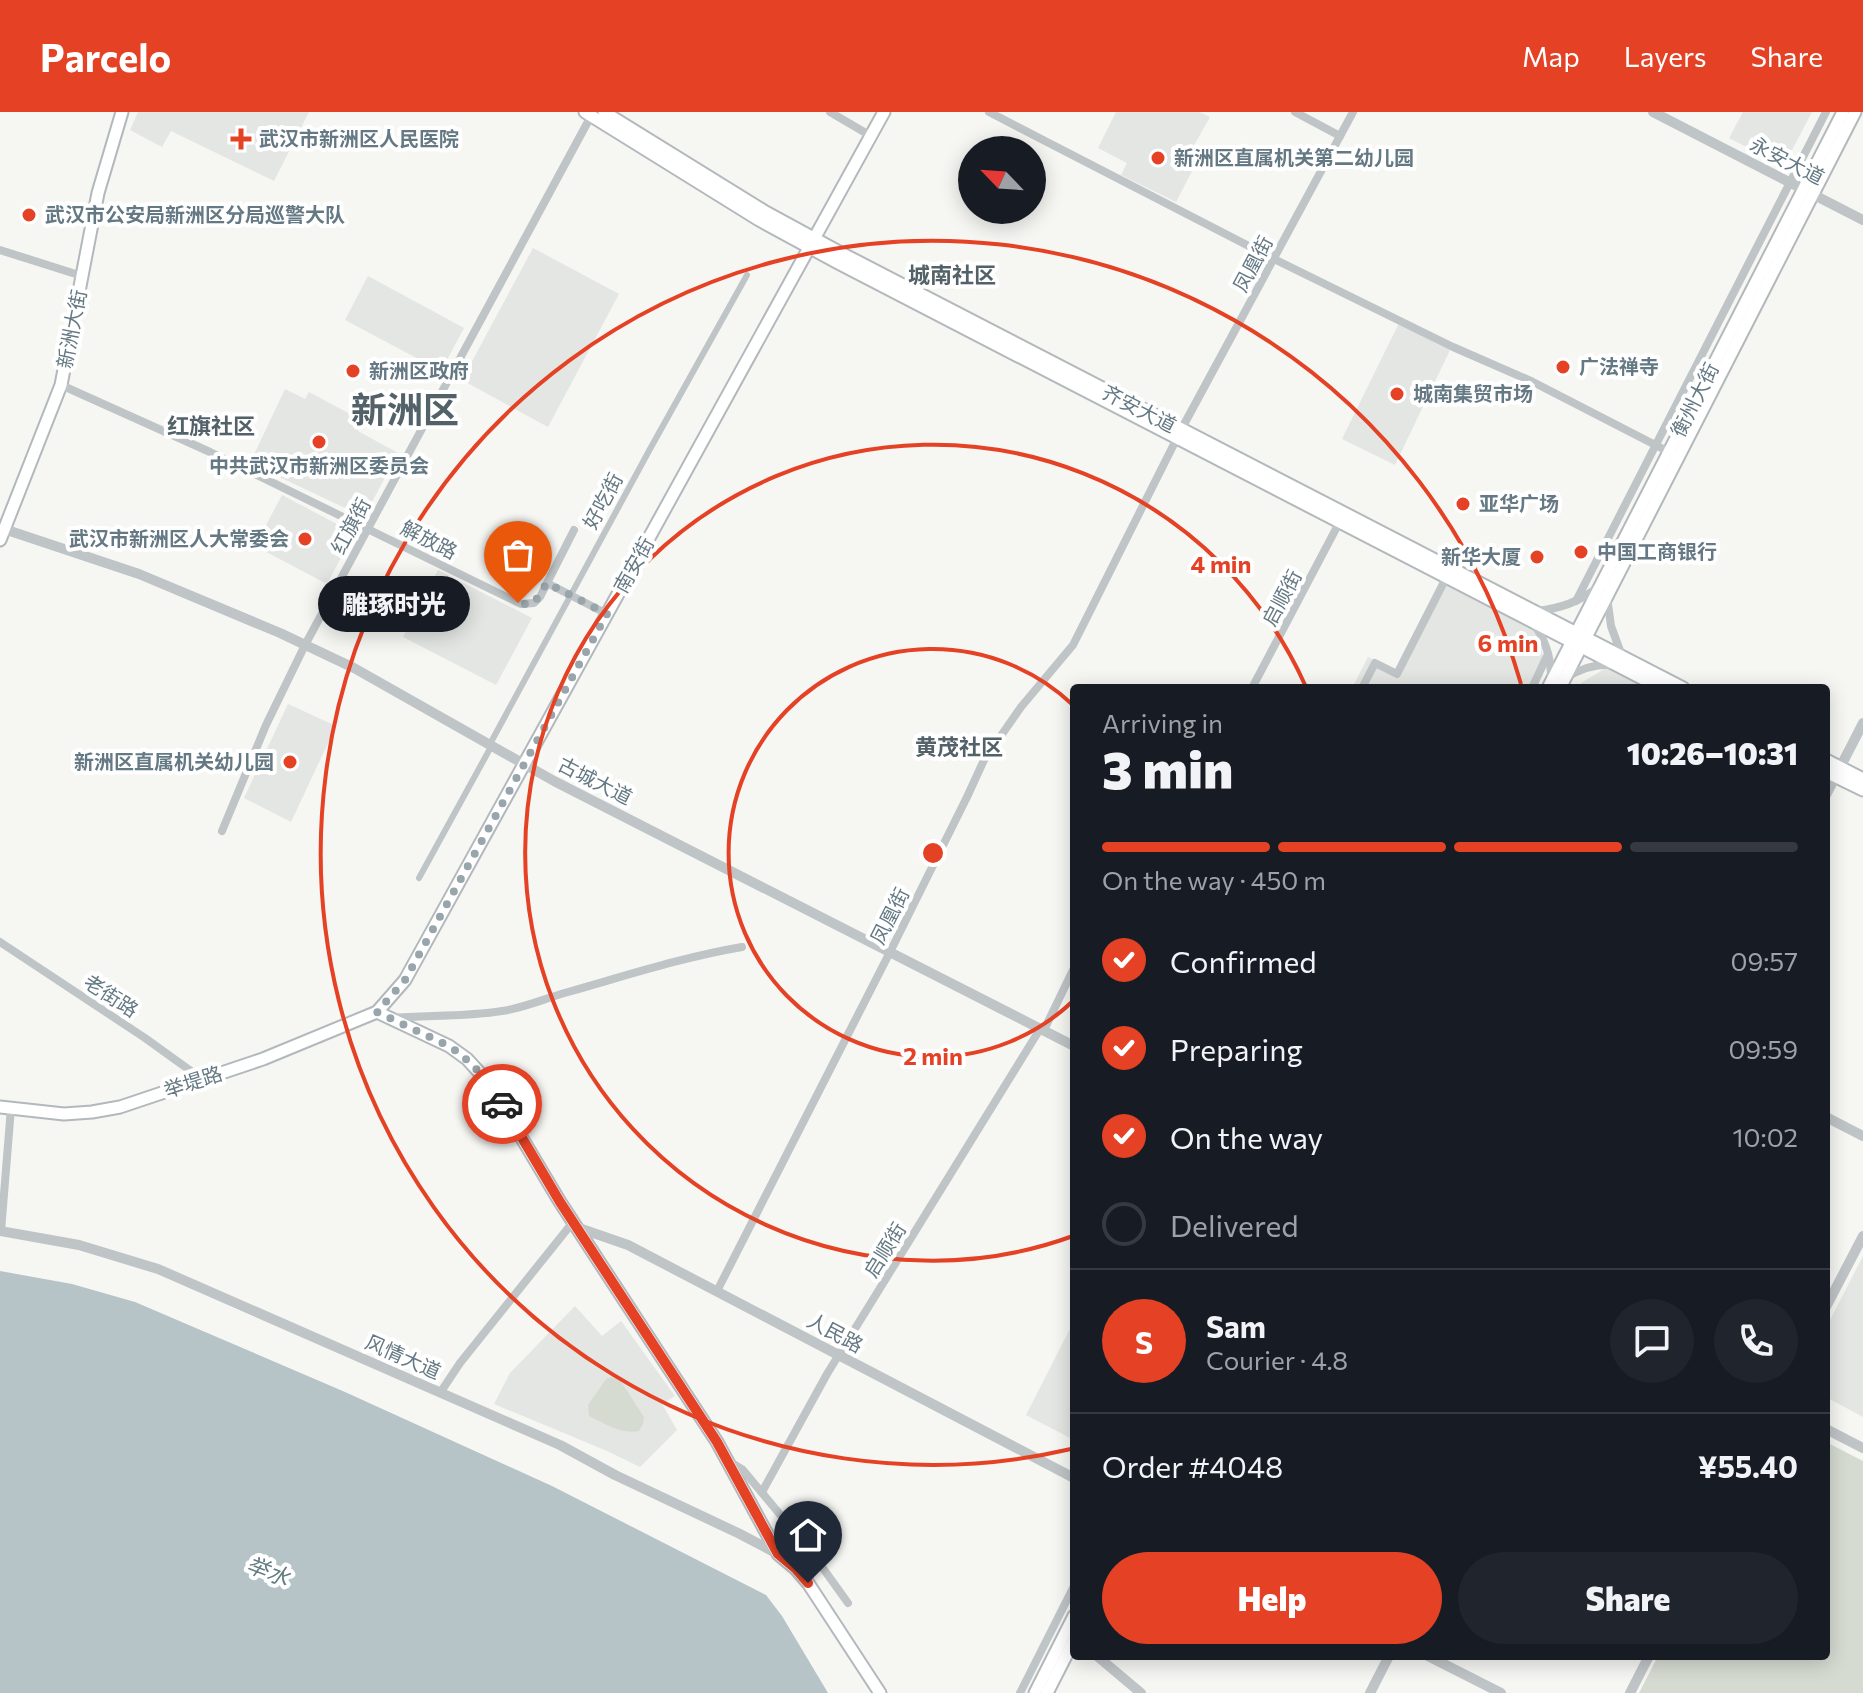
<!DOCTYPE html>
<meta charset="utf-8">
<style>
:root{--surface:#171b24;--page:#20242c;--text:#f1f3f6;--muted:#9ea1a6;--line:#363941;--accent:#e44125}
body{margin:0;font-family:Commissioner,"Noto Sans SC",sans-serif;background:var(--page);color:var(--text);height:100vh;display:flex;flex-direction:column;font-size:30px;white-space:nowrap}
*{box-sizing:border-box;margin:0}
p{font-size:26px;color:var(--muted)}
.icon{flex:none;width:44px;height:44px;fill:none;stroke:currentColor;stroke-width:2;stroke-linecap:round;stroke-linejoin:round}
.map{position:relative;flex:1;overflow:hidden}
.sheet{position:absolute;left:1070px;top:572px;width:760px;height:976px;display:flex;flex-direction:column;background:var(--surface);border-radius:8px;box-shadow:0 4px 20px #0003}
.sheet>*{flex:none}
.needle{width:52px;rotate:295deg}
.controls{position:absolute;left:958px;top:24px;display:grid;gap:16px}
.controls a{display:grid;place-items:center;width:88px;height:88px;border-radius:50%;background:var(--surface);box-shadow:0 4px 20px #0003;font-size:40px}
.pin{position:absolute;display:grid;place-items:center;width:68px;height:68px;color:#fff;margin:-82px -34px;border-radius:50% 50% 50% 0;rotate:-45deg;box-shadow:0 0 8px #0007}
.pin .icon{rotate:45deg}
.courier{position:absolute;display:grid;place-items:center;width:80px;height:80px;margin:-40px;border:6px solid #e44125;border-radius:50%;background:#fff;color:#222;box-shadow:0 2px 10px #0007}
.bubble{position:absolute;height:56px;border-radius:28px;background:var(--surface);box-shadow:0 4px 20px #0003;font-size:26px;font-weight:800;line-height:56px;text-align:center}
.summary em{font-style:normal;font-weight:800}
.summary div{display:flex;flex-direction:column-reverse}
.summary{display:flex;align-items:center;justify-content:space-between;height:136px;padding:0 32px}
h1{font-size:52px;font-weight:800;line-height:60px}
.bar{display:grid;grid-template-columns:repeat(4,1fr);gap:12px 8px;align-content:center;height:96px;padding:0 32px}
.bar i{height:10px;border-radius:6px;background:var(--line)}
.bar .current{background:var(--accent)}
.bar p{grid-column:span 4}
.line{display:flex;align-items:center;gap:20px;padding:0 32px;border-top:2px solid var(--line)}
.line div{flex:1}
.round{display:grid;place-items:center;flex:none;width:84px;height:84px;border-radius:42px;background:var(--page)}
ol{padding:0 32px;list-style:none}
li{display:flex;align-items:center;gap:24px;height:88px}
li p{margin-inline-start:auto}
li .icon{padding:8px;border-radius:50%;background:var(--accent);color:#fff;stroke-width:4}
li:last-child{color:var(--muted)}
li i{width:44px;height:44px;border:4px solid var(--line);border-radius:50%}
.button{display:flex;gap:16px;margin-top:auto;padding:16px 32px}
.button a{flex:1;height:92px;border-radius:48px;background:var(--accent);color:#fff;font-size:32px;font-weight:800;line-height:92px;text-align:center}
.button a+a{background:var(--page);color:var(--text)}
header{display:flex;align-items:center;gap:48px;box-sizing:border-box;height:112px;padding:0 40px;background:var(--accent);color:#fff}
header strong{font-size:38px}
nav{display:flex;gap:44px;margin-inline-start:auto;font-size:28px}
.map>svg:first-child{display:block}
.built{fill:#e4e6e4}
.green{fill:#d6dbd2}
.water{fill:#b6c4c7}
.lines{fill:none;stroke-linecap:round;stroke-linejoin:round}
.secondary-casing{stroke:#b2b8bc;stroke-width:15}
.pedestrian{stroke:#bfc4c7;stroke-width:6}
.minor{stroke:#bfc4c7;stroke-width:8}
.tertiary{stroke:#bfc4c7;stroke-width:10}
.secondary{stroke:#fff;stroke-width:11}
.done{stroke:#98a5ab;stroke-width:8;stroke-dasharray:0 14.4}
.route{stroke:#e44125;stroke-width:10}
.ring{fill:none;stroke:#e44125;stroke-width:4}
.poi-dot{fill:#e44125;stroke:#fff;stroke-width:3}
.labels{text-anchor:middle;stroke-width:8;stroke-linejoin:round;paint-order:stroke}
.poi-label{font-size:20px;font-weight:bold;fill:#657984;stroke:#fff;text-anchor:start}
.street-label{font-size:20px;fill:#657984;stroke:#fff}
.neighbourhood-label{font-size:22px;font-weight:bold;fill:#536269;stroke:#fff}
.water-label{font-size:22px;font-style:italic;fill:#617b81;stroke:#fff}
.town-label{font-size:36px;font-weight:bold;fill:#536269;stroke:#fff}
.centre{fill:#e44125;stroke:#fff;stroke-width:4}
.ring-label{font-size:24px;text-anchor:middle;font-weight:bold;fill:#e44125;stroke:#fff;stroke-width:8;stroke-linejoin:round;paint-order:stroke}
</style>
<header>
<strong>Parcelo</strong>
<nav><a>Map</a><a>Layers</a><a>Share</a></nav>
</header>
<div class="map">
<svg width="1863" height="1581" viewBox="0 0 1863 1581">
<rect width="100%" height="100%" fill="#f6f6f3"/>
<g class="built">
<path d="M138,0H309L274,69L171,19L162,35L130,18Z"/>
<path d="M1116,0H1199L1210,5L1193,35L1202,40L1176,90L1121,63L1127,51L1098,36Z"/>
<path d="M1743,0H1812L1792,38L1780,44H1764L1729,26Z"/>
<path d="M533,136L619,182L548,315L462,268Z"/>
<path d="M368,164L464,216L441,259L345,208Z"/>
<path d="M1399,211L1451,236L1395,353L1342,327Z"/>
<path d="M285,277L305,287L309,280L363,309L358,319L398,341L364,405L250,351Z"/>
<path d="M282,383L354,421L327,472L255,434Z"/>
<path d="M438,458L532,506L496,573L403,525Z"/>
<path d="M1441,470L1534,518L1542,537L1543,550L1529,576H1352L1368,545L1395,559Z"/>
<path d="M1606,556L1645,576H1578L1581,571Z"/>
<path d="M288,592L336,614L291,710L244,686Z"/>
<path d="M1863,1144V1305L1826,1285V1216Z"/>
<path d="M575,1194L602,1224L621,1209L675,1284L662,1292L677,1318L640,1355L607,1339L494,1292L510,1261Z"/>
<path d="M1074,1209V1328L1026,1303Z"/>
</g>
<g class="green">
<path d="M611,1265L620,1268L644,1305L643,1312L639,1319C622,1323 604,1311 589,1304L588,1293L606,1267Z"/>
<path d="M1826,1330L1863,1349V1581H1639L1658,1544H1826Z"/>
</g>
<path class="water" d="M0,1159L72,1172L135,1190L345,1280L552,1374L766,1483L782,1504L828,1581H0Z"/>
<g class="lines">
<defs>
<g id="secondary">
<path d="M585,0L759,108L838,151L1661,576"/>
<path d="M604,0L764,99L843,142L1683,576"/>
<path d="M0,428L61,273L98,81L122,0"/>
<path d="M1548,576L1843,0"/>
<path d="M1560,576L1855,0"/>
<path d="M1826,648L1863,667"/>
<path d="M1826,660L1863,678"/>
<path d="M377,900L449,934L467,947L489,971L560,1090L717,1330L778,1442L796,1457L808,1471L880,1581"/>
<path d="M0,995L64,1002L92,1000L120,995L263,947L377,900L405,868L884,0"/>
<path d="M1035,1581L1074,1504"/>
<path d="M1047,1581L1074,1528"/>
</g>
</defs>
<use href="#secondary" class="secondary-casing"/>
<g class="pedestrian">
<path d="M490,632L650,337L747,163"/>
<path d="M419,766L492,633"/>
</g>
<g class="minor">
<path d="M830,0L871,24"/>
<path d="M989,0L1274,147L1453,235L1531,269L1669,340"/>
<path d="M1295,0L1340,24"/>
<path d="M0,138L82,164"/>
<path d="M61,273L210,340L521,492L534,491L540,485L574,418"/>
<path d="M1181,318L1353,0"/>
<path d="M547,471L607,502"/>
<path d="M1607,485L1611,514L1622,544"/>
<path d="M1576,489L1826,0"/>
<path d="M1536,499C1559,497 1579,490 1597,476"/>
<path d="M1533,511C1545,527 1551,544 1551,565"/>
<path d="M1566,566C1581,556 1595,552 1613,553"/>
<path d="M1252,576L1339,411"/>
<path d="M1362,576L1375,551L1397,562L1446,466"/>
<path d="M1532,576L1548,542"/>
<path d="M222,719L266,613L305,533L591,4"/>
<path d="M0,830L145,926L202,967"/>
<path d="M391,906C428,903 465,905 502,899C524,896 546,886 568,880C625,864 683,845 742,835"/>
<path d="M1044,918L1074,856"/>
<path d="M1,1119L11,996"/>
<path d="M717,1179L890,840L967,685L984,648L1021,595L1073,533L1176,328"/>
<path d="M440,1281L460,1251L573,1110"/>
<path d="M727,1348L743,1358L812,1441L848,1491"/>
<path d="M762,1380L827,1262L1040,917"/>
<path d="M1020,1581L1074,1474"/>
</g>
<g class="tertiary">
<path d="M1653,0L1863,108"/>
<path d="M4,417L139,462L280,521L354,556L554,669L1074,934"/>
<path d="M1826,683L1863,611"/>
<path d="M1826,1005L1863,1024"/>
<path d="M576,1115L628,1133L1074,1366"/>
<path d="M0,1119L79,1133L158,1157L560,1333L615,1363L740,1422L778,1442"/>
<path d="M1826,1195L1863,1124"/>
<path d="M1826,1317L1863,1336"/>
<path d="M1097,1544L1141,1581"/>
<path d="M1428,1544L1501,1581"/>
<path d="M1370,1581L1389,1544"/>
<path d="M1630,1581L1649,1544"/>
</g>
<use href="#secondary" class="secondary"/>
</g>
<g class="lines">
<path class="done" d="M502,992C488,968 472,950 449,934L377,900L405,868L607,502L547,471L534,491L525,492L518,491"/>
<path class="route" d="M502,992L560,1090L717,1330L778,1442L796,1457L808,1471"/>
</g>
<g class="ring">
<path d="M1073 889A204 204 0 1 1 1073 593"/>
<path d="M1073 1124A408 408 0 1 1 1306 575"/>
<path d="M1071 1337A612 612 0 1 1 1521 572"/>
</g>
<g class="poi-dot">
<path d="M237 15h8v8h8v8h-8v8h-8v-8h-8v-8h8z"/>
<circle cx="1158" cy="46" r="8"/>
<circle cx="29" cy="103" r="8"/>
<circle cx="1563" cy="255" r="8"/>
<circle cx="353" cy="259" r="8"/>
<circle cx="1397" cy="282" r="8"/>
<circle cx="319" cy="330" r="8"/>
<circle cx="1463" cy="392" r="8"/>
<circle cx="305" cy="427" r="8"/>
<circle cx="1581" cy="440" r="8"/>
<circle cx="1537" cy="445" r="8"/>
<circle cx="290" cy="650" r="8"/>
</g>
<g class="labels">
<g class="poi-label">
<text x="259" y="34">武汉市新洲区人民医院</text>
<text x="1174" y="53">新洲区直属机关第二幼儿园</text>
<text x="45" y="110">武汉市公安局新洲区分局巡警大队</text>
<text x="1579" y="262">广法禅寺</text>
<text x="369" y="266">新洲区政府</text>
<text x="1413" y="289">城南集贸市场</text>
<text x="319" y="361" text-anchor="middle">中共武汉市新洲区委员会</text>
<text x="1479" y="399">亚华广场</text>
<text x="289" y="434" text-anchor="end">武汉市新洲区人大常委会</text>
<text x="1597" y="447">中国工商银行</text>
<text x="1521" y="452" text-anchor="end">新华大厦</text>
<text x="274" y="657" text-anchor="end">新洲区直属机关幼儿园</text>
</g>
<g class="street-label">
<text transform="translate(1787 49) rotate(27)" y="7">永安大道</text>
<text transform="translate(1253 152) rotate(-62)" y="7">凤凰街</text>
<text transform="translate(72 217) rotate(-79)" y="7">新洲大街</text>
<text transform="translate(1695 288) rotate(-63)" y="7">衡州大街</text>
<text transform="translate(1139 297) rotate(27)" y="7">齐安大道</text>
<text transform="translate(603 389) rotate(-62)" y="7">好吃街</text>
<text transform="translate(351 414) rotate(-62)" y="7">红旗街</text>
<text transform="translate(429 428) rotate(27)" y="7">解放路</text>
<text transform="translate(634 453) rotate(-61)" y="7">南安街</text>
<text transform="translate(1282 486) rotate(-62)" y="7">启顺街</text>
<text transform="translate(595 669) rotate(27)" y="7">古城大道</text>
<text transform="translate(890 804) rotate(-63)" y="7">凤凰街</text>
<text transform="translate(111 884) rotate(33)" y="7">老街路</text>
<text transform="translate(193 970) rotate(-18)" y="7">举堤路</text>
<text transform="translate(885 1138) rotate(-58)" y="7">启顺街</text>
<text transform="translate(835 1221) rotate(28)" y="7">人民路</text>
<text transform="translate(403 1245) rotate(24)" y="7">风情大道</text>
</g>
<g class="neighbourhood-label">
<text x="952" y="171">城南社区</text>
<text x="211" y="322">红旗社区</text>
<text x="959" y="643">黄茂社区</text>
</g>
<g class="water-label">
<text transform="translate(268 1459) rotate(21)" y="8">举水</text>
</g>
<g class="town-label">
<text x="405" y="311">新洲区</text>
</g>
</g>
<circle cx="933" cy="741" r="12" class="centre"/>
<g class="ring-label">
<text x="1221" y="461">4 min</text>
<text x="1508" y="540">6 min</text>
<text x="933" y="953">2 min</text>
</g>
</svg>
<div class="controls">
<a><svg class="needle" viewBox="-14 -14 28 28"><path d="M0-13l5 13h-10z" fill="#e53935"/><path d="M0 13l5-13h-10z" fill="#9ea1a6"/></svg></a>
</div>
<div class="pin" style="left:518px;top:491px;background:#ea580c"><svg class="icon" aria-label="bag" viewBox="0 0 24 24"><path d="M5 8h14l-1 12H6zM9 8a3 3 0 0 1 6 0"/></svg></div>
<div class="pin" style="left:808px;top:1471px;background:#1f2937"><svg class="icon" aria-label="home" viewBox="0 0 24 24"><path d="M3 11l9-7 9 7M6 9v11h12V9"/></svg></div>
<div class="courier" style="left:502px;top:992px"><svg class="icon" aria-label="car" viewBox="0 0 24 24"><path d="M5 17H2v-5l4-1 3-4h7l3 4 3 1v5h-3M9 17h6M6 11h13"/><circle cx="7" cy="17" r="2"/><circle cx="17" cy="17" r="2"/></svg></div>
<div class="bubble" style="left:318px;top:464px;width:152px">雕琢时光</div>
<section class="sheet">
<div class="summary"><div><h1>3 min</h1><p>Arriving in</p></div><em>10:26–10:31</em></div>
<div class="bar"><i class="current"></i><i class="current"></i><i class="current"></i><i></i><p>On the way · 450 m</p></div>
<ol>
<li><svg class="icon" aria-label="check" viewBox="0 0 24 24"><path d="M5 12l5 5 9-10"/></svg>Confirmed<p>09:57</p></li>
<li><svg class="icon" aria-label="check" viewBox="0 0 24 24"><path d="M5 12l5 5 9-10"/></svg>Preparing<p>09:59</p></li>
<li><svg class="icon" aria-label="check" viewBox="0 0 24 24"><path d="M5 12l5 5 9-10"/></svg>On the way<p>10:02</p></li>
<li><i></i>Delivered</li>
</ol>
<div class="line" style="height:144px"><b class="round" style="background:var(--accent);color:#fff">S</b><div><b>Sam</b><p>Courier · 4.8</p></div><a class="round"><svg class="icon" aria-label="chat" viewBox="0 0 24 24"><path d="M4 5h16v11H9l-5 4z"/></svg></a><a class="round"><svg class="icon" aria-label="phone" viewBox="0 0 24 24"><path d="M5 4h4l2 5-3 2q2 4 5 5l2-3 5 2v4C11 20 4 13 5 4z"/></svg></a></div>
<div class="line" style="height:104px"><div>Order #4048</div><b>¥55.40</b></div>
<div class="button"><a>Help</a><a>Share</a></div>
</section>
</div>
